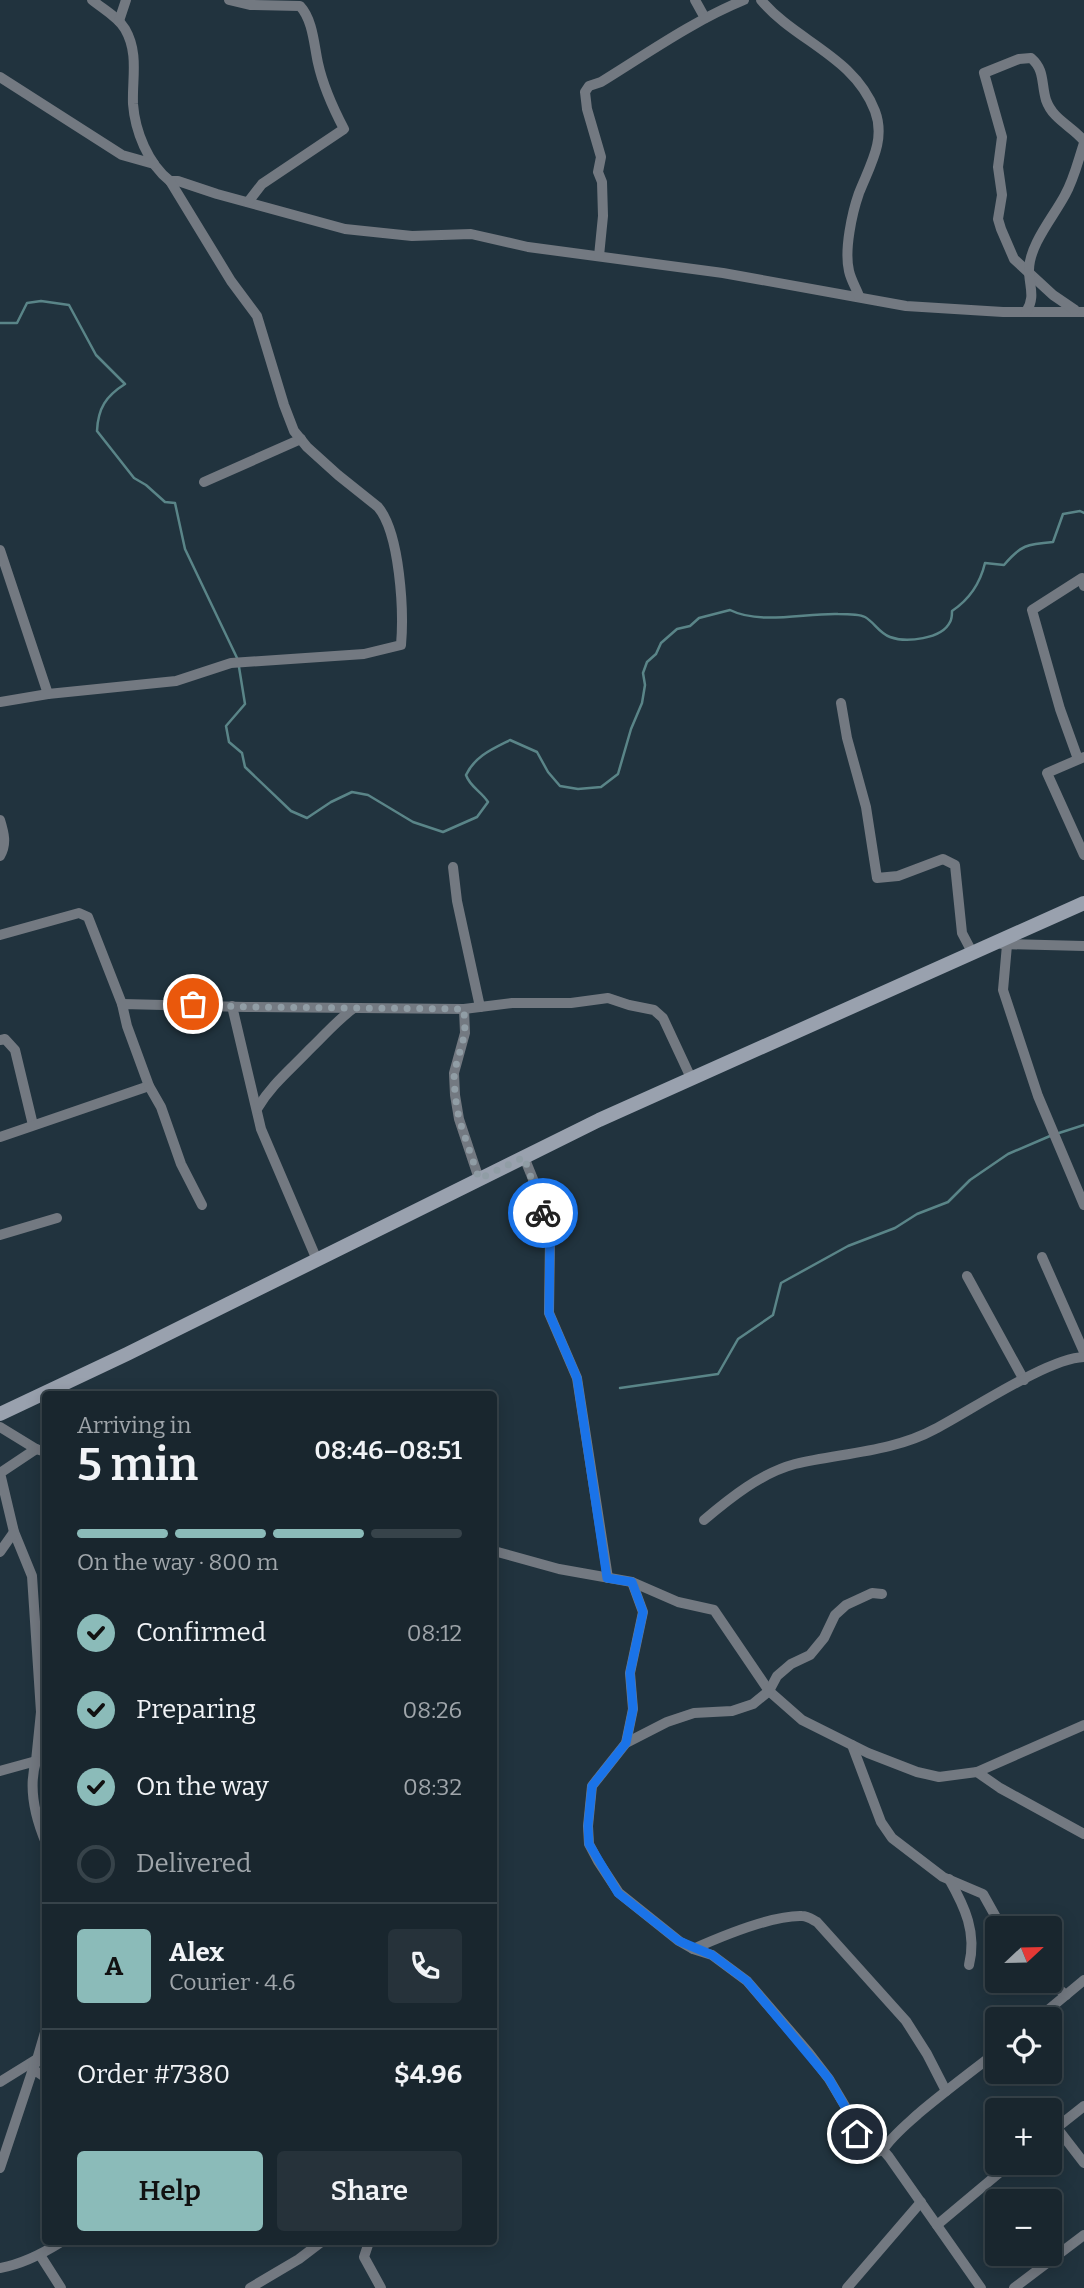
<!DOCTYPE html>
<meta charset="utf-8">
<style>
:root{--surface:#19262e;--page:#26323a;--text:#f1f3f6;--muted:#9fa5aa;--line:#37434a;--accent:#8bbbb9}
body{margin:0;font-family:Bitter,serif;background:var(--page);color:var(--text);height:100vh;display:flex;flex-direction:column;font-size:26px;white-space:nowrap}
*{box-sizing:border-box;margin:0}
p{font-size:23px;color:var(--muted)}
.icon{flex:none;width:38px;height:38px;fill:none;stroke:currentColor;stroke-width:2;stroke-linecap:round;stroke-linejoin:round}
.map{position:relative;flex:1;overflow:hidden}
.side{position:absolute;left:42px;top:1391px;width:455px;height:854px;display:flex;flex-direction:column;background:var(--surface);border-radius:7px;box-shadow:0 4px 18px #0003,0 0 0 2px var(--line)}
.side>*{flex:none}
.needle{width:46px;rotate:68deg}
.fabs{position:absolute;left:985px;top:1916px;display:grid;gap:14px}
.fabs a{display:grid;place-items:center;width:77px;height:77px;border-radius:7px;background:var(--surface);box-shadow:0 4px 18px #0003,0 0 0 2px var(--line);font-size:35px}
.pin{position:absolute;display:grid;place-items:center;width:60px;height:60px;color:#fff;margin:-30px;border:4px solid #fff;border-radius:50%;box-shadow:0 2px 7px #0007}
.courier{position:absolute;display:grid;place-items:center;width:70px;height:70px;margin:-35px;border:5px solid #1a73e8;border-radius:50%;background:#fff;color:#222;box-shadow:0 2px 9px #0007}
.summary em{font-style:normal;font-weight:600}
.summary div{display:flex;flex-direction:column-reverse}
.summary{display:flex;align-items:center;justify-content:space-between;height:119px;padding:0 35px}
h1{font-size:46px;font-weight:600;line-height:52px}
.bar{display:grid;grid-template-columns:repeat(4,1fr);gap:10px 7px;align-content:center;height:84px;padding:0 35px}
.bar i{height:9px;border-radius:5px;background:var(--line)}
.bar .active{background:var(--accent)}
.bar p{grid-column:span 4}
.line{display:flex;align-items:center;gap:18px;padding:0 35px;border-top:2px solid var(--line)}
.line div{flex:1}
.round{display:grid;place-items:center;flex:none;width:74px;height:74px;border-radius:7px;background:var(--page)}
ol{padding:0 35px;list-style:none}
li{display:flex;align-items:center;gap:21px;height:77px}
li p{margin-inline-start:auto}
li .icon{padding:7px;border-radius:50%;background:var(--accent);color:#111;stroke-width:4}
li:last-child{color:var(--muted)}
li i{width:38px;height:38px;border:4px solid var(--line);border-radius:50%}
.button{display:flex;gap:14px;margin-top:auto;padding:14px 35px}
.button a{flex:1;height:80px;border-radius:7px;background:var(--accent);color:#111;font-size:28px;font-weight:600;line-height:80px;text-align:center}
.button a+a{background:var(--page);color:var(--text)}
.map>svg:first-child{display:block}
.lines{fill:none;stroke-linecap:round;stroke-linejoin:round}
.stream{stroke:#5a8588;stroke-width:2.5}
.street{stroke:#737981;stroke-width:10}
.secondary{stroke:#99a1ae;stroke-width:14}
.done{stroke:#909da5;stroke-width:7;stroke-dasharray:0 12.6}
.route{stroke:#1a73e8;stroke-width:9}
</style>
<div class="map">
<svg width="1084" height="2288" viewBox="0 0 1084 2288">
<rect width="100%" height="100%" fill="#21333e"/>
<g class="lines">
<g class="stream">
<path d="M0,323H17L27,303L41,301L69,305L96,355L125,384C106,396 98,408 97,431L134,478L146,485L165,502L175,503L185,549L238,660"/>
<path d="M239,667L245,704L226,726L229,742L242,753L245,767L291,811L307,818L331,802L352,792L368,795L413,822L443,832L477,817L488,802C481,791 470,787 466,775C475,756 492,749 510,740L537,752L548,772L560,786L578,789L601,787L618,774L631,729L642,703L645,685L643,673L647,662L656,654L661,643L677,629L690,626L699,618L730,610C760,625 804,613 838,614C845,614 859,614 865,617C874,622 879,633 890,637C906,643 942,639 950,622C952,619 952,615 952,611C970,599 980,584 985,563L1004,565C1021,545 1027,544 1053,542L1063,514L1080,511L1084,513"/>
<path d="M1059,1133L1084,1125"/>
<path d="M620,1388L718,1374L738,1339L773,1315L781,1283L848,1246L895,1228L917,1214L948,1202L970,1180L1008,1154L1050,1136"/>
</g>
<g class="street">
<path d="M92,0C103,9 118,17 125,29C139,53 132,78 133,104C135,131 148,164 170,181H178L217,194L345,229L412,236L471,234L528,247L723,273L906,306L1003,312H1084"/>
<path d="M229,0L250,5L300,6C313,20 314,45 318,63C323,86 333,108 344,129L262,184L248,202"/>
<path d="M695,0L705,18"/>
<path d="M761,0C795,41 854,56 875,111C886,140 870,165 859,193C852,213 844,250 849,271C851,280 856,288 859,296"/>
<path d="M119,21L126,0"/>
<path d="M0,77L122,155L154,164"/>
<path d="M599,256L603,216L602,182L598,172L601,157L587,109L585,92L589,86L601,82C648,53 693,21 744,0"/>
<path d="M1075,310L1053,295L1014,259L1001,229L998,219L1002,195L998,167L1002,137L984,73L1019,59L1031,58C1045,70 1041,83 1046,100C1053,120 1072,126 1084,141"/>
<path d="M1026,312C1036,297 1029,286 1029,270C1029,245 1054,216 1065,195C1074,179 1078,161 1084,143"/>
<path d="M204,482L301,439"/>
<path d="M0,550L48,694"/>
<path d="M0,702L48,694L176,681L231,663L364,654L401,645C404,611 400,533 378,507L338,475L307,447L294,431L284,405L257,316L231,281L170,181"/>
<path d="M841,703L847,738L866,807L877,878L898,876L943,859L955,865L962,933L972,952"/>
<path d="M1084,757L1047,773L1084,855"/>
<path d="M1078,759L1060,709L1032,610L1082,578L1084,586"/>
<path d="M0,820C4,833 7,844 0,856"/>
<path d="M453,867L457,901L480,1007"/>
<path d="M0,935L79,913L88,917L122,1004"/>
<path d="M1002,944L1084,946"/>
<path d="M1007,945L1003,990L1038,1096L1084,1205"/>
<path d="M232,1006L261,1129L317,1260"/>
<path d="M464,1009L465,1033L454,1073L455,1095L459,1119L479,1179"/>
<path d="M0,1040L5,1039L15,1050L33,1125"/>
<path d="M257,1109C271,1085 290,1070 309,1050C324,1036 337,1020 354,1008"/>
<path d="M0,1137L149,1086"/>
<path d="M524,1157L539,1194L550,1239L549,1313L577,1378L608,1578"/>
<path d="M202,1205L181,1164L161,1107L149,1086L127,1026L122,1004L246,1007L464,1009L512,1003H571L608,998L629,1005L654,1010L663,1018L691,1078"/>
<path d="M0,1235L57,1218"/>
<path d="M1042,1257L1084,1352"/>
<path d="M967,1276L1024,1380"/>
<path d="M0,1427L36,1449L46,1452"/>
<path d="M36,1449L0,1473L14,1532L32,1576L41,1712L36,1761L46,1760"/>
<path d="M704,1520C730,1498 761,1473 795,1464C841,1453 893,1452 935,1429C970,1411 1048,1358 1084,1357"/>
<path d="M494,1551L559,1569L632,1582L678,1602L714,1610L769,1691L802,1720L868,1753L917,1772L939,1777L977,1772L1084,1725"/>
<path d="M0,1552L14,1532"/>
<path d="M882,1594L872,1593L846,1605L835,1615L824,1638L810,1655L791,1664L777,1676L769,1691L753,1704L732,1711L694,1713L667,1722L626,1743L592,1786L588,1826L589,1844L598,1861L619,1893L679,1941L693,1949C720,1937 773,1915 802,1916C808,1916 813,1920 817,1922L906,2021L927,2054L946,2091"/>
<path d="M626,1743L633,1709L630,1673L643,1612L632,1582"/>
<path d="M852,1745L881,1822L892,1838L943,1877L983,1894L1002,1928"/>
<path d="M0,1771L36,1761C28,1788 35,1817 46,1843"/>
<path d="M977,1772L1000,1788L1084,1834"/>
<path d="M949,1879C965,1907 977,1933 969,1965"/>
<path d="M693,1949L712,1955L747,1981L809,2053L829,2079L845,2106L867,2151L874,2153L883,2150L889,2157L981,2288"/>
<path d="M1049,1981L1066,1995"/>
<path d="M1036,2020L1084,1980"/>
<path d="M36,2063L46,2029"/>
<path d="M0,2082L37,2059"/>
<path d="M1057,2128L1084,2163"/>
<path d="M1050,2133L1084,2106"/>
<path d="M883,2150C892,2136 906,2125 918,2114C944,2092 971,2072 998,2051"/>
<path d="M0,2168L33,2069L46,2078"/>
<path d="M937,2225L1011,2163"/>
<path d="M369,2242L364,2257L381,2288"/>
<path d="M40,2255L61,2288"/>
<path d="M0,2268C23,2264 42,2254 61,2242"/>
<path d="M250,2288L299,2259L320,2243"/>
<path d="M847,2288L921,2202"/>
<path d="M1014,2288L1084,2235"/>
</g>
<path class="secondary" d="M0,1414L127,1354L599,1120L1084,903"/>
</g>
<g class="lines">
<path class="done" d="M193,1004L246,1007L464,1009L465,1033L454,1073L455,1095L459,1119L479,1179L524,1157L543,1213"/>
<path class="route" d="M543,1213L550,1239L549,1313L577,1378L607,1578L632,1582L643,1612L630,1673L633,1709L626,1743L592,1786L588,1826L589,1844L618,1893L679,1941L712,1955L747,1981L829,2079L852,2119L857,2134"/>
</g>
</svg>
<div class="fabs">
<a><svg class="needle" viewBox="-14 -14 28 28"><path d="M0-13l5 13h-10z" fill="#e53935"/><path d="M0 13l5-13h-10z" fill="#9fa5aa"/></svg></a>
<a><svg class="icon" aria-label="locate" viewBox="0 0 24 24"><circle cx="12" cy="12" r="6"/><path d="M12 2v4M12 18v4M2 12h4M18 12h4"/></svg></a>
<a>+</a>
<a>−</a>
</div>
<div class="pin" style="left:193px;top:1004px;background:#ea580c"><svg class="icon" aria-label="bag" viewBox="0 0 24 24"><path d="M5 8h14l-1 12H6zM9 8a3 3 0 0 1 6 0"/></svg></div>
<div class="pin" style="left:857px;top:2134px;background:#1f2937"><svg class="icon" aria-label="home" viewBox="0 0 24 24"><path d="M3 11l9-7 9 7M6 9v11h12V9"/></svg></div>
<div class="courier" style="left:543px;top:1213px"><svg class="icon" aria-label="bike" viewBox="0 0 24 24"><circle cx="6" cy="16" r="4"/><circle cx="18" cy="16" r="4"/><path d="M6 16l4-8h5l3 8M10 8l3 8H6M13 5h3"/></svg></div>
<section class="side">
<div class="summary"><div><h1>5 min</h1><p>Arriving in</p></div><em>08:46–08:51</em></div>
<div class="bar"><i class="active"></i><i class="active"></i><i class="active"></i><i></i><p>On the way · 800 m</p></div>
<ol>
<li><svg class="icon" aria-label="check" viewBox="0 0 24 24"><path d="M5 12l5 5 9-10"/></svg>Confirmed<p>08:12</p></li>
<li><svg class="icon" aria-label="check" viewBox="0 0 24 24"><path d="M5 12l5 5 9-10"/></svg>Preparing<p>08:26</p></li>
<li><svg class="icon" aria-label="check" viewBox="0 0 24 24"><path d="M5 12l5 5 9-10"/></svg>On the way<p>08:32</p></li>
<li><i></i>Delivered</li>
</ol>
<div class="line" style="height:126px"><b class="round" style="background:var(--accent);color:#111">A</b><div><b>Alex</b><p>Courier · 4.6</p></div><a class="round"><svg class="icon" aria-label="phone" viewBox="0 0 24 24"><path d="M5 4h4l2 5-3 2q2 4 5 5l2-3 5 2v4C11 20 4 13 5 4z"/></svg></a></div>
<div class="line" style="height:91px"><div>Order #7380</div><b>$4.96</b></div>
<div class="button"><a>Help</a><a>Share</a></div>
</section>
</div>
